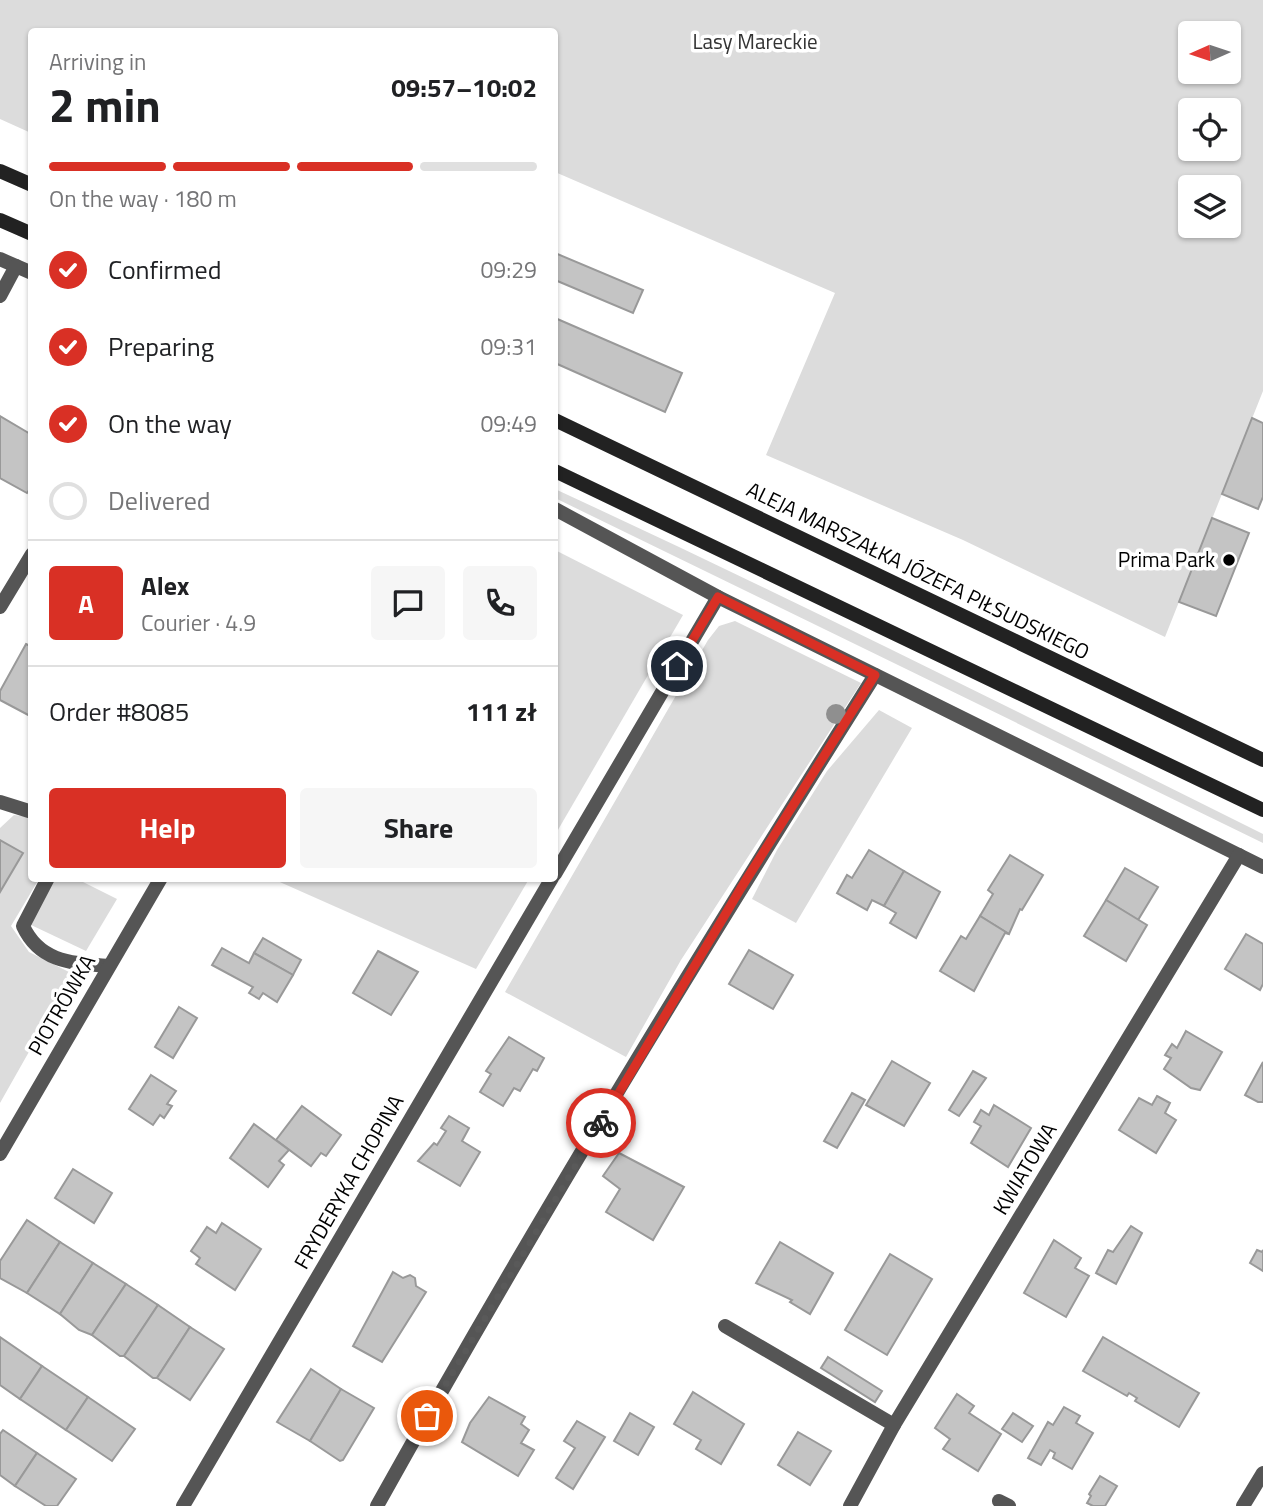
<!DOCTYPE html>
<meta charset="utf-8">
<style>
:root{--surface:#fff;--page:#f6f6f6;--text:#202124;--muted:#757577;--line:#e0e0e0;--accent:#d93025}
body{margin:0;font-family:"Titillium Web",sans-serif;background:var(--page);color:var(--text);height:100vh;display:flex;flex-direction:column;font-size:26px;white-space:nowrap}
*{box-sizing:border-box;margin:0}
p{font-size:23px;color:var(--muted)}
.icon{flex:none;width:38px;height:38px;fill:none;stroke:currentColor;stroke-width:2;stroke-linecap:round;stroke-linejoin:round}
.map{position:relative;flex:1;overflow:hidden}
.panel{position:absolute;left:28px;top:28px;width:530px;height:854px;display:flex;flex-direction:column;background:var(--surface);border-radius:7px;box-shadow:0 2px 5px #0004}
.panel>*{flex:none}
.needle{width:46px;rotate:267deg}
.buttons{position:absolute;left:1178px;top:21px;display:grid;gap:14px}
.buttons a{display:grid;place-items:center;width:63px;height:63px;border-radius:7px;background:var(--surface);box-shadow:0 2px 5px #0004;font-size:35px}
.pin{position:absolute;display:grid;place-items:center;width:60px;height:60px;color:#fff;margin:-30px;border:4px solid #fff;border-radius:50%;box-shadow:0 2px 7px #0007}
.courier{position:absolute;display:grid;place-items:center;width:70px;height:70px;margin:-35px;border:5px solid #d93025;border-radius:50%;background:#fff;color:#222;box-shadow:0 2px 9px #0007}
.headline em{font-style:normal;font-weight:700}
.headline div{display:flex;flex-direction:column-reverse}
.headline{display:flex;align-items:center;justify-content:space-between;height:119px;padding:0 21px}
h1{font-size:46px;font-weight:700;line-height:52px}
.bar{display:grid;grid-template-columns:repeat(4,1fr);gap:10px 7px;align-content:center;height:84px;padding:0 21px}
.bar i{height:9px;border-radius:5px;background:var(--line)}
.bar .current{background:var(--accent)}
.bar p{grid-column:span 4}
.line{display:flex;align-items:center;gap:18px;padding:0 21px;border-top:2px solid var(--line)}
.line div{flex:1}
.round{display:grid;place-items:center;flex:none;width:74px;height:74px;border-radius:7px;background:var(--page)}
ol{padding:0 21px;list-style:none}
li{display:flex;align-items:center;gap:21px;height:77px}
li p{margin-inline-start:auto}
li .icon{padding:7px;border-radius:50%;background:var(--accent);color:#fff;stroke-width:4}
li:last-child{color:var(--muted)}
li i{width:38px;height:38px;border:4px solid var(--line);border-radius:50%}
.primary-button{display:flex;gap:14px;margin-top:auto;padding:14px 21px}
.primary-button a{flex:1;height:80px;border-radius:7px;background:var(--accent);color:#fff;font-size:28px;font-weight:700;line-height:80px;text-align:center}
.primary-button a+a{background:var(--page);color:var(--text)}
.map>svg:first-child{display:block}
.green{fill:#dcdcdc;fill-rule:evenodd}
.building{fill:#c4c4c4;stroke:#999;stroke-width:2}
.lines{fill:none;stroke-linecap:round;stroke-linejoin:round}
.lane{stroke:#555;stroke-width:14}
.street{stroke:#555;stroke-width:14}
.secondary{stroke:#222;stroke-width:14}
.tree{fill:#8f8f8f}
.done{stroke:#595959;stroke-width:7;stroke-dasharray:0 12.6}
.route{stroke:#d93025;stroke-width:9}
.poi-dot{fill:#000;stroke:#fff;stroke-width:2.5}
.labels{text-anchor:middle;stroke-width:7;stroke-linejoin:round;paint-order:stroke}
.park-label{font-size:21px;fill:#333;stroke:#fff}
.poi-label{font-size:21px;fill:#000;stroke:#fff;text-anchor:end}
.street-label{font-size:21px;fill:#000;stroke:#fff}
</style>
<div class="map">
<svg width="1263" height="1506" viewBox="0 0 1263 1506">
<rect width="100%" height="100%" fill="#fff"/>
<g class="green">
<path d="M0,0H1263V391L1165,637L963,540L766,455L835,293L555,172V32H32L31,133L0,119ZM1190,33H1228V72H1190ZM1190,110H1228V149H1190ZM1190,187H1228V226H1190Z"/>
<path d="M555,489C793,599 1028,717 1263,834V843L555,498Z"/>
<path d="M555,550L683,615L555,835Z"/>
<path d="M735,621L861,683L681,960L626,1057L505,992L708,640L719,626Z"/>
<path d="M879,710L912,728L796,923L752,899L777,850L827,771Z"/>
<path d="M14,815L31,817L32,878L39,879L11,926L29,952L73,974L0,1103V828Z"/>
<path d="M55,879H77L117,899L86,951L29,924Z"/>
<path d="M273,879H529L476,969Z"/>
</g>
<g class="building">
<path d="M555,253L643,290L633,313L555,280Z"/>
<path d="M555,318L682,373L665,412L555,363Z"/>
<path d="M0,416L32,435V486L27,493L0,478Z"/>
<path d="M1252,418L1263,423V497L1258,509L1222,494Z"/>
<path d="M1212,518L1249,533L1216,616L1179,602Z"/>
<path d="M26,644L32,647V717L0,700V691Z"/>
<path d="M0,840L23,853L0,892Z"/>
<path d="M869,850L904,871L884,906L872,900L867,910L837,893L847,875L852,878Z"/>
<path d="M1010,855L1043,875L1022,910L1020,909L1009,934L980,916L993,894L988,890Z"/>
<path d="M1125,868L1158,887L1138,920L1106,900Z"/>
<path d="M904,871L940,892L916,938L890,923L896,913L884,906Z"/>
<path d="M1106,900L1147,925L1126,961L1084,936Z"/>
<path d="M980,916L1009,934L1005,933L974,991L940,971L961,936L966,939Z"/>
<path d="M1246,934L1263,944V984L1260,990L1225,969Z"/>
<path d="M263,938L301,960L293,975L254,953Z"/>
<path d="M222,948L249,963L254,953L293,975L277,1002L263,993L259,999L249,993L253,987L212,965Z"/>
<path d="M749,950L793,975L773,1009L729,984Z"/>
<path d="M378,951L418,972L391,1015L353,993Z"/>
<path d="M179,1007L197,1018L173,1058L155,1047Z"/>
<path d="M1186,1031L1222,1052L1200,1090L1191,1088L1164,1069L1171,1058L1165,1055L1172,1044L1177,1048Z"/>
<path d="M509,1037L544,1058L537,1071L533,1069L520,1091L514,1088L503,1106L480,1092L491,1074L486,1071Z"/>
<path d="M892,1061L930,1083L904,1126L866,1105Z"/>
<path d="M1263,1062V1102H1258L1245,1095Z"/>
<path d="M973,1071L986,1078L959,1116L949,1110Z"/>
<path d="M151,1075L176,1091L167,1104L172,1106L164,1118L160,1115L153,1125L129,1109Z"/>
<path d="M852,1093L865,1100L837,1148L824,1141Z"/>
<path d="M1157,1096L1170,1103L1165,1113L1176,1120L1156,1153L1119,1130L1139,1098L1152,1105Z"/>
<path d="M994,1105L1031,1128L1008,1167L971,1143L981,1126L974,1122L981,1110L989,1115Z"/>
<path d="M302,1106L341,1135L326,1156L321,1153L311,1166L276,1140Z"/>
<path d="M449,1116L469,1128L462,1141L480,1152L460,1186L418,1161L434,1143L437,1145L446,1131L441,1128Z"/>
<path d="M254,1124L289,1150L279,1161L284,1165L268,1187L230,1158Z"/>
<path d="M619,1153L684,1187L653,1240L606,1212L620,1189L603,1176Z"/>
<path d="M73,1169L112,1193L94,1223L55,1198Z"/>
<path d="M27,1220L60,1242L27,1293L0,1278V1261Z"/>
<path d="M222,1223L261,1249L235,1290L196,1264L200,1258L191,1251L207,1227L216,1233Z"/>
<path d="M1131,1226L1142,1233L1116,1284L1096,1273L1108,1250L1113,1252Z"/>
<path d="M1054,1240L1081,1258L1075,1268L1089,1276L1066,1317L1024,1293Z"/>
<path d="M60,1242L93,1263L60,1314L27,1293Z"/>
<path d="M780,1242L833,1273L810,1314L790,1302L792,1300L756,1283Z"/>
<path d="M1257,1250L1262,1252L1263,1250V1271L1250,1263Z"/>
<path d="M890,1254L932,1279L887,1355L845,1330Z"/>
<path d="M93,1263L126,1284L92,1335L79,1330L60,1314Z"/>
<path d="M393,1272L403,1278L410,1275L415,1278L416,1286L426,1292L382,1362L353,1346Z"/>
<path d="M126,1284L158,1305L124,1356H120L92,1335Z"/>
<path d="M158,1305L190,1327L157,1378H153L124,1356Z"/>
<path d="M190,1327L224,1349L190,1400L157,1378Z"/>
<path d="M0,1337L42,1366L20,1399L0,1385Z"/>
<path d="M1103,1337L1199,1393L1179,1427L1135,1401L1137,1398L1129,1393L1127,1396L1083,1371Z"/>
<path d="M828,1357L882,1391L875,1402L821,1368Z"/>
<path d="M42,1366L88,1397L66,1430L20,1399Z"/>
<path d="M311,1369L341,1389L310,1441L277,1422Z"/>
<path d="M341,1389L374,1408L343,1460L340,1461L310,1441Z"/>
<path d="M693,1392L744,1424L721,1464L696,1449L701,1440L674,1424Z"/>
<path d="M957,1394L974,1406L969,1413L1001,1434L978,1471L943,1449L950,1439L935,1428Z"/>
<path d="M88,1397L135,1429L112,1461L66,1430Z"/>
<path d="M489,1397L525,1417L521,1424L529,1430L521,1443L534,1450L518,1476L462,1442L470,1423Z"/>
<path d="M1064,1407L1080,1416L1076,1423L1093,1433L1072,1469L1053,1458L1055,1453L1050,1450L1041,1465L1028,1458L1048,1422L1053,1425Z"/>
<path d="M630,1413L654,1427L638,1455L614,1441Z"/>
<path d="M1013,1413L1033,1426L1022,1442L1002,1429Z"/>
<path d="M577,1421L605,1437L573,1489L556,1478L575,1448L564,1441Z"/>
<path d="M3,1430L37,1453L15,1486L0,1475V1434Z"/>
<path d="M798,1432L831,1451L810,1485L778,1465Z"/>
<path d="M37,1453L76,1479L57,1506H46L15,1486Z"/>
<path d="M1100,1476L1117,1486L1105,1506H1093L1087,1503L1091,1496L1089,1494Z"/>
</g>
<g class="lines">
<g class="lane">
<path d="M0,802L32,812"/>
<path d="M48,878L23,926C40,963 73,963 109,966"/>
<path d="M725,1326L894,1425"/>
<path d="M999,1501L1009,1506"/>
</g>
<g class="street">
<path d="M0,259L32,273"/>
<path d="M0,296L16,266"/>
<path d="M555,509L718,597L1263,867"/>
<path d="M0,607L32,554"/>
<path d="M555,874L718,597"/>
<path d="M0,1154L161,878"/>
<path d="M183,1506L552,878"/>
<path d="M377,1506C534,1224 703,948 875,675"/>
<path d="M850,1506L894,1425L1239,855"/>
<path d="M1243,1506L1263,1473"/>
</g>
<g class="secondary">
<path d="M0,171L32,185"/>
<path d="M0,220L32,234"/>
<path d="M555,420L1263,760"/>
<path d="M555,471L1263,810"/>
</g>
</g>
<circle class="tree" cx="836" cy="714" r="10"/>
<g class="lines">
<path class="done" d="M427,1416L601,1123"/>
<path class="route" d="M601,1123L741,888L875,675L718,597L677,666"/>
</g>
<circle class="poi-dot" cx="1229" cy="560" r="7"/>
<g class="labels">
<g class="park-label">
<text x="755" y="49">Lasy Mareckie</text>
</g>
<g class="poi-label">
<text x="1215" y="567">Prima Park</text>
</g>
<g class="street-label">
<text transform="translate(918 571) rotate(26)" y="7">ALEJA MARSZAŁKA JÓZEFA PIŁSUDSKIEGO</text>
<text transform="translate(62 1005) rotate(-60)" y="7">PIOTRÓWKA</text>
<text transform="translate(1025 1169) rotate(-59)" y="7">KWIATOWA</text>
<text transform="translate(349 1182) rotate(-60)" y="7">FRYDERYKA CHOPINA</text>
</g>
</g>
</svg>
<div class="buttons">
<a><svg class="needle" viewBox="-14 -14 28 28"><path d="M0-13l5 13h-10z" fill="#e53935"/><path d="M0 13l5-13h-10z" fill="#757577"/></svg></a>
<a><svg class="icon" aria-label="locate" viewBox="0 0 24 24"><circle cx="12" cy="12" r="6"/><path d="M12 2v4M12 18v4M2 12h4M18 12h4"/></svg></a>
<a><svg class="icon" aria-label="layers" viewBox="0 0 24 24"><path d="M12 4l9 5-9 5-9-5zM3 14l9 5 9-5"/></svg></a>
</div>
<div class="pin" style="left:427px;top:1416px;background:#ea580c"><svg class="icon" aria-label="bag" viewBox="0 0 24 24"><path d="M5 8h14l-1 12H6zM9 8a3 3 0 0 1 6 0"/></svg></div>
<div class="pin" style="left:677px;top:666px;background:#1f2937"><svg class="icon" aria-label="home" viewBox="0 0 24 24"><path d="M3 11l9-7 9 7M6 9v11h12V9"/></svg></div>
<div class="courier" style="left:601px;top:1123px"><svg class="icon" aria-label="bike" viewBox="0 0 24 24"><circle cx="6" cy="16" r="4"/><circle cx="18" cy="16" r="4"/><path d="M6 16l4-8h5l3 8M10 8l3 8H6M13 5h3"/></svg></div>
<section class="panel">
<div class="headline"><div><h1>2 min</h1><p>Arriving in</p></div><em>09:57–10:02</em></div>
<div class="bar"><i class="current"></i><i class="current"></i><i class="current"></i><i></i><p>On the way · 180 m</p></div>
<ol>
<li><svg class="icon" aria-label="check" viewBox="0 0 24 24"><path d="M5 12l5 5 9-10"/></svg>Confirmed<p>09:29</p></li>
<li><svg class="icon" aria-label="check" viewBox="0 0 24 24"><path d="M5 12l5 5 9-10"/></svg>Preparing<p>09:31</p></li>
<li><svg class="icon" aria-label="check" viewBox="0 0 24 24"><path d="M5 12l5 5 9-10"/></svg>On the way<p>09:49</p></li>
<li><i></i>Delivered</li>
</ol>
<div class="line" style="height:126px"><b class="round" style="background:var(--accent);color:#fff">A</b><div><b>Alex</b><p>Courier · 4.9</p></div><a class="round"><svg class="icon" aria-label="chat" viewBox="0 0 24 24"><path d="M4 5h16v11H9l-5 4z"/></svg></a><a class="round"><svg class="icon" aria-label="phone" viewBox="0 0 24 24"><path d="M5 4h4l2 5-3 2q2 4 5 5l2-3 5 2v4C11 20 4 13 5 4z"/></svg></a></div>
<div class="line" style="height:91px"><div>Order #8085</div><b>111 zł</b></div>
<div class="primary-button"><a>Help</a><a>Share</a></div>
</section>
</div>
